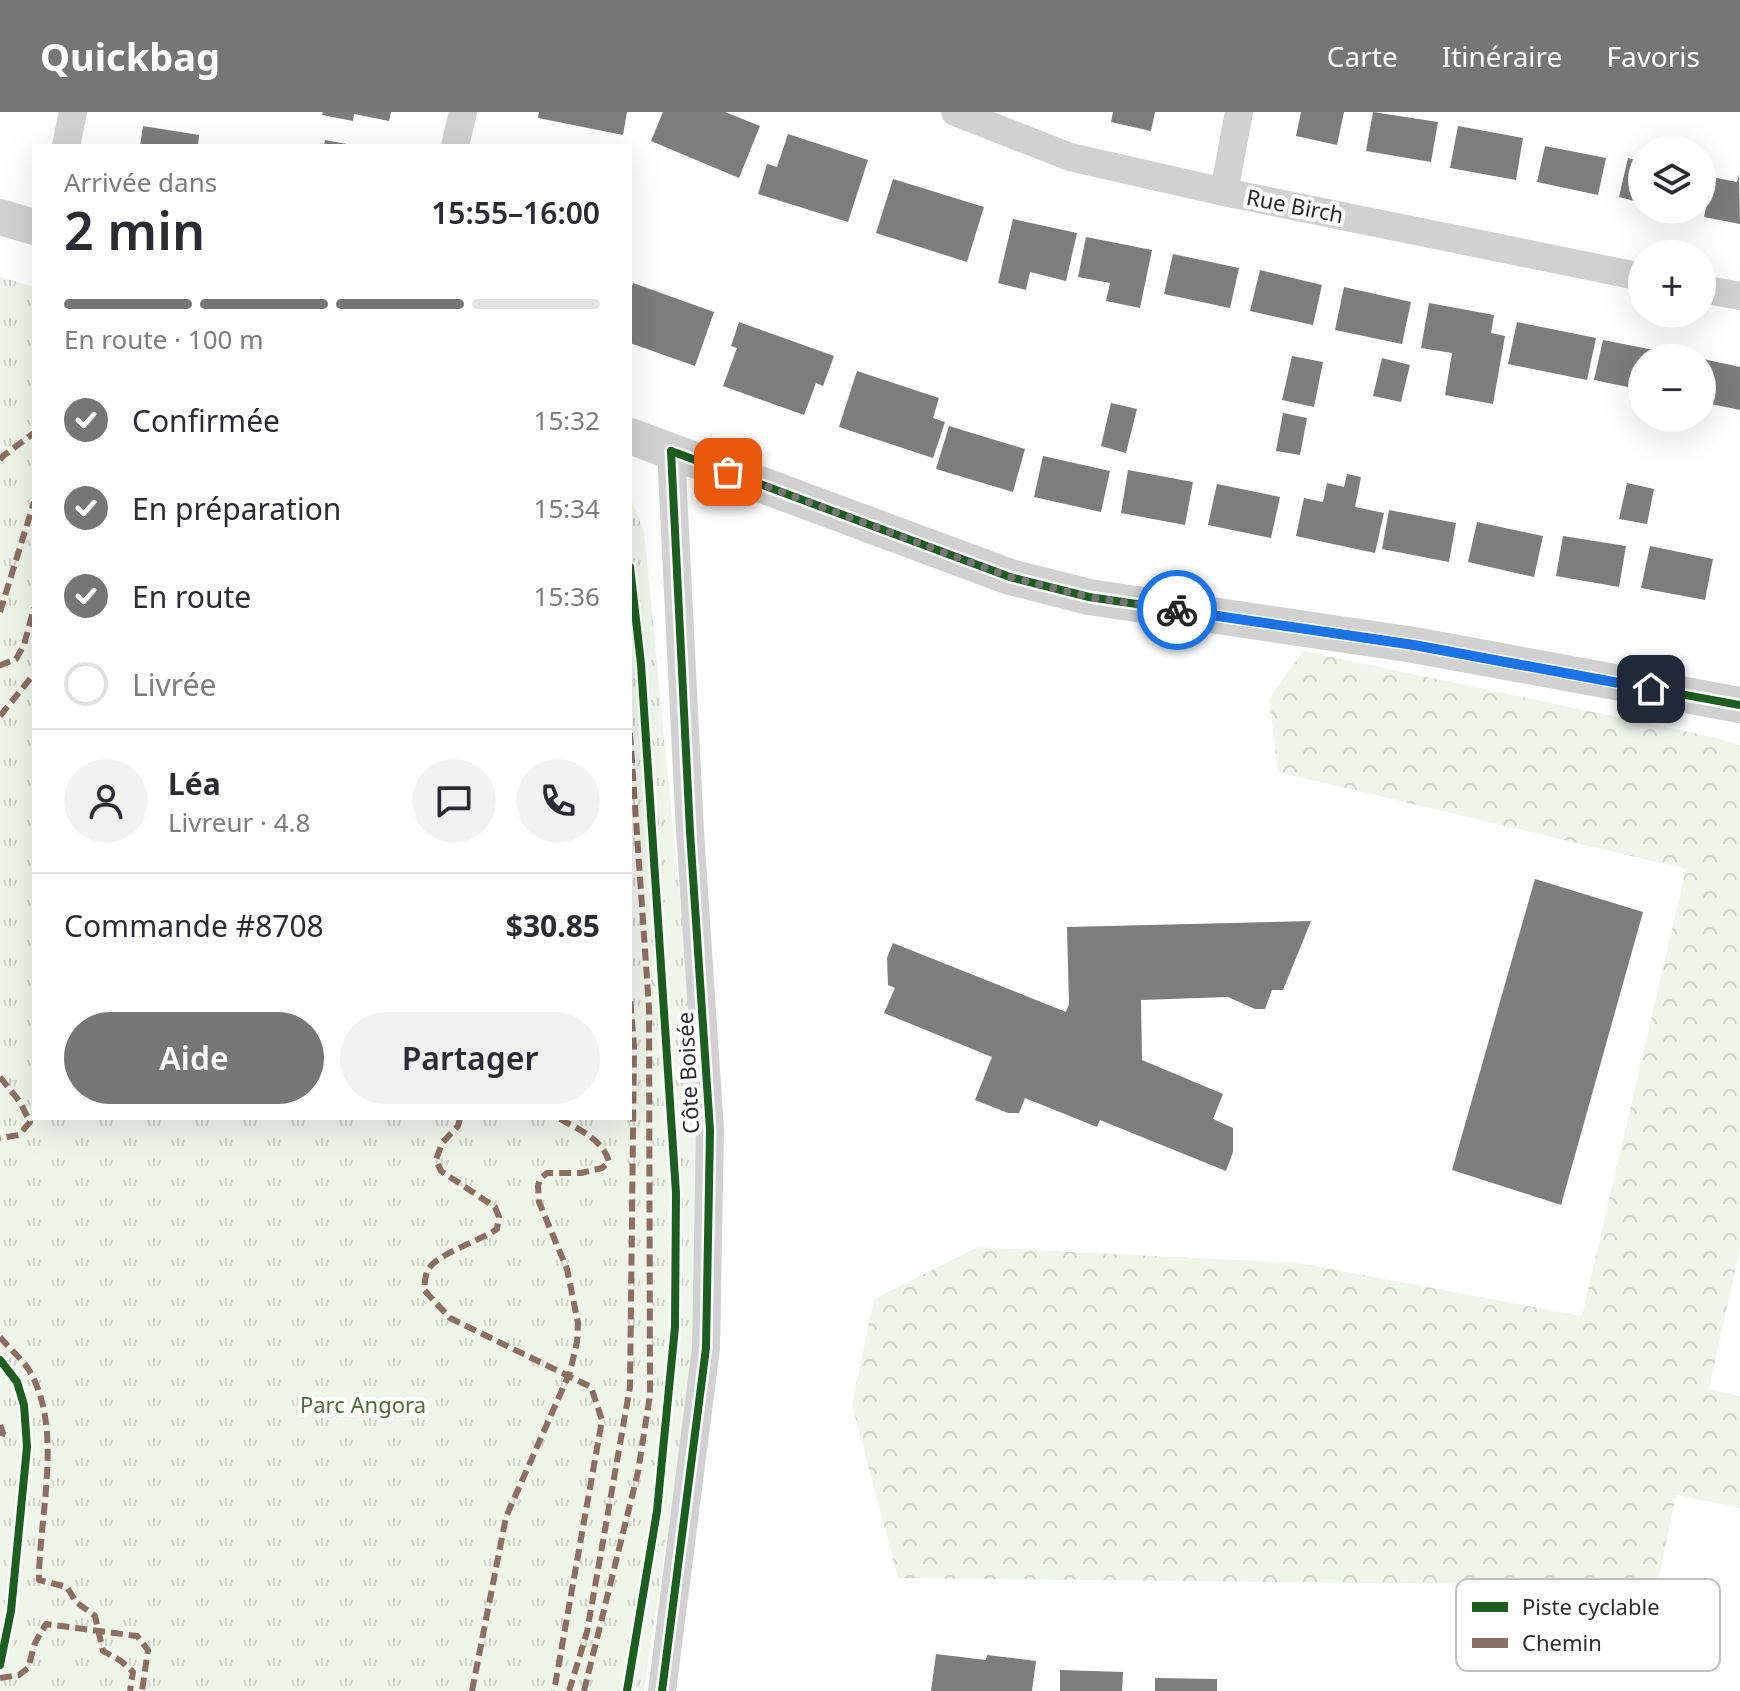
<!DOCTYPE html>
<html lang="fr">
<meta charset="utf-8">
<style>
:root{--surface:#fff;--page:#f2f2f3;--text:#2b2b33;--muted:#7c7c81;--line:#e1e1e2;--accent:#767676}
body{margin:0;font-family:"Noto Sans",sans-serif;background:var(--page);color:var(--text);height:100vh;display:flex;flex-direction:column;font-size:30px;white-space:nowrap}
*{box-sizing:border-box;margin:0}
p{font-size:26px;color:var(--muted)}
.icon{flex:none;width:44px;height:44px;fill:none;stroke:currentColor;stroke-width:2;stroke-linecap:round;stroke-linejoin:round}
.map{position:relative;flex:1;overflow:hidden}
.sheet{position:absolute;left:32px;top:32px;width:600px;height:976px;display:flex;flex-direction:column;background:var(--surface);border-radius:0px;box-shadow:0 8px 32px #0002}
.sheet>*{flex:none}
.tools{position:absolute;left:1628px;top:24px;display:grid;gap:16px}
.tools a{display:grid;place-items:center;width:88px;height:88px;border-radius:50%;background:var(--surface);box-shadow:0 8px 32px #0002;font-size:40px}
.pin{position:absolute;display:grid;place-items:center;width:68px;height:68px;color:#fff;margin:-34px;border-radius:16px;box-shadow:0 4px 12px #0006}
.courier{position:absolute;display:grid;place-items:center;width:80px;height:80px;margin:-40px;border:6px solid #1a73e8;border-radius:50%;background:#fff;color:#222;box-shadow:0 2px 10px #0007}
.overview em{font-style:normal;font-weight:600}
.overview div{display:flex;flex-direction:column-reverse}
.overview{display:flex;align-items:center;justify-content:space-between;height:136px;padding:0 32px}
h1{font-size:52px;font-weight:600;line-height:60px}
.bar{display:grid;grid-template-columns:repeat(4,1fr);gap:12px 8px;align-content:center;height:96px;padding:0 32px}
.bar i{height:10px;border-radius:6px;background:var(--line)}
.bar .on{background:var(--accent)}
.bar p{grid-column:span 4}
.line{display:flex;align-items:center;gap:20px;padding:0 32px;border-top:2px solid var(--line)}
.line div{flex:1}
.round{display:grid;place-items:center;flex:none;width:84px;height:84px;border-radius:42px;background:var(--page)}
ol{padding:0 32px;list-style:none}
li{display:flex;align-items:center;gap:24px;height:88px}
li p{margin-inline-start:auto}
li .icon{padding:8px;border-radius:50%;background:var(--accent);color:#fff;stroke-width:4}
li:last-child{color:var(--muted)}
li i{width:44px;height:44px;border:4px solid var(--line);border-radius:50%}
.primary-button{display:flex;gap:16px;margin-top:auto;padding:16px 32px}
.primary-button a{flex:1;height:92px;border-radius:48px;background:var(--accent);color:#fff;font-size:32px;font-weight:600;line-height:92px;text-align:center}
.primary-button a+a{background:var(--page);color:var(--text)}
header{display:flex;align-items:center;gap:48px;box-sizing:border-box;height:112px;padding:0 40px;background:var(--accent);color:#fff}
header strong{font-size:38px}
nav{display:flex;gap:44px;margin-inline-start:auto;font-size:28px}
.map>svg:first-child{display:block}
.forest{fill:url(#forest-crowns)}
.park{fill:url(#park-tufts)}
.building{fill:#7d7d7d}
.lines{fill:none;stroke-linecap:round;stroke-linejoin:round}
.minor{stroke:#d1d1d1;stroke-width:28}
.tertiary{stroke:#d1d1d1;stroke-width:36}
.quiet{stroke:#8d6e63;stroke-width:6;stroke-dasharray:12 6;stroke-linecap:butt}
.cycleway-casing{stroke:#fff;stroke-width:13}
.cycleway{stroke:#1b5e20;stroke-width:8}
.done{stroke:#767676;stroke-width:8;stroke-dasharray:0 14.4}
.route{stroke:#1a73e8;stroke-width:10}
.labels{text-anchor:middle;stroke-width:8;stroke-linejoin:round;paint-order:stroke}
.street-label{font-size:22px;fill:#2c2c2c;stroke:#fff}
.park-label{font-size:22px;fill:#516b36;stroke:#fff}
.key{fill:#fff;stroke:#c0c0c0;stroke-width:2}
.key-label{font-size:22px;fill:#2c2c2c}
</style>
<header>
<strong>Quickbag</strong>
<nav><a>Carte</a><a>Itinéraire</a><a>Favoris</a></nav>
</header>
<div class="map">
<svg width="1740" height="1579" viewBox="0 0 1740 1579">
<defs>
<pattern id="forest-crowns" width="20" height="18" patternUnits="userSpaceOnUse" patternTransform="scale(2)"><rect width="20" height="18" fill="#f0f5ea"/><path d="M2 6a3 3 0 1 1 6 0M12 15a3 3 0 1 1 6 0" fill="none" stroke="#ced2c9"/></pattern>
<pattern id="park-tufts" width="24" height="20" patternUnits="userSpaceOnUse" patternTransform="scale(2)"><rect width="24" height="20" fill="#f0f5ea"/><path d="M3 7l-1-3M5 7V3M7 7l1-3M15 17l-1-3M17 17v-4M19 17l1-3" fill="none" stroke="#ced2c9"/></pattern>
</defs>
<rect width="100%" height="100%" fill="#fff"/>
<path class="forest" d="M1303,539L1708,624L1740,633V1137L1709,1277L1740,1284V1396L1676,1383L1657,1474L898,1466L852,1293L874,1187L978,1135L1299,1151L1582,1204L1686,757L1278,660L1269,587Z"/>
<path class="park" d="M0,165L34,175V1006H630V385L644,419L695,940L701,1059L696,1226L644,1579H0Z"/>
<g class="building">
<path d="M323,0H391L389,9L354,2L353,9L322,3Z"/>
<path d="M539,0H627L623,23L538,6Z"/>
<path d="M663,0H725L760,14L739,66L651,29Z"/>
<path d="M1113,0H1155L1151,19L1111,10Z"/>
<path d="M1301,0H1344L1337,33L1296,24Z"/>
<path d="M1373,0L1438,10L1431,50L1366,39Z"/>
<path d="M143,14L199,23L198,34H140Z"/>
<path d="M1458,14L1523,26L1516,68L1450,56Z"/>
<path d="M788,22L868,48L848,110L758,82L767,52L777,55Z"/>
<path d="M325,28L347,32V34H324Z"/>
<path d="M1545,34L1606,46L1598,83L1537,70Z"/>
<path d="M1628,46L1642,50V91L1619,85Z"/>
<path d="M1739,62L1740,112L1704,105L1712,65L1737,70Z"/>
<path d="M893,67L984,95L967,150L876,121Z"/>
<path d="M1013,107L1077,121L1066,169L1030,160L1026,178L998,171Z"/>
<path d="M1086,125L1152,138L1140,196L1106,189L1110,171L1078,165Z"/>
<path d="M1173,142L1239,156L1230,196L1164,182Z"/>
<path d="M1260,158L1322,173L1313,213L1250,199Z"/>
<path d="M633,171L714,200L695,254L630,231V179Z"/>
<path d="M1344,175L1411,190L1402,232L1335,218Z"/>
<path d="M1429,191L1494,203L1491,221L1505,224L1493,292L1445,283L1452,241L1421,236Z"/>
<path d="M739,210L834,244L823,274L816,271L804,303L723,274L737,236L731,234Z"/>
<path d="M1517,210L1596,226L1587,268L1508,252Z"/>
<path d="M1603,228L1669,241L1668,246H1642V278L1594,268Z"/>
<path d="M1292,244L1323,250L1314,295L1282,288Z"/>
<path d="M1382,246L1410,253L1401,290L1373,284Z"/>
<path d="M1703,247L1740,255V298L1702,290Z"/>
<path d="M857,259L939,286L933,306L945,310L933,346L839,315Z"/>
<path d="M1111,291L1137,297L1126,341L1101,334Z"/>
<path d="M1283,301L1307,306L1300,343L1276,339Z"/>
<path d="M949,314L1025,337L1013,380L936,357Z"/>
<path d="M1043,344L1110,359L1101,400L1034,385Z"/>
<path d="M1128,358L1193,370L1185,413L1121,401Z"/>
<path d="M1347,362L1361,365L1355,395L1384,401L1375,441L1296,424L1304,386L1323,390L1327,371L1344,375Z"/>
<path d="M1627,371L1654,377L1647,412L1619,407Z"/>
<path d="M1217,372L1280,385L1271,426L1208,413Z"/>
<path d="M1389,398L1456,411L1449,450L1382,437Z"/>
<path d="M1477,410L1543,424L1534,465L1468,450Z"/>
<path d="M1563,424L1626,434L1619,475L1556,464Z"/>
<path d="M1650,434L1713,447L1705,488L1641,476Z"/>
<path d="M1535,767L1643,800L1561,1093L1452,1058Z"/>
<path d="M1311,809L1283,878H1272L1265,897H1255L1228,885L1141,888L1142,948L1223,982L1213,1007L1233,1016V1040L1226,1059L1100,1008L1097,1015L1025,986L1019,1001H1008L975,988L992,945L884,901L895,876L888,873L887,846L893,831L1066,900L1069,892L1067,815Z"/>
<path d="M936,1542L986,1548L987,1543L1036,1549L1032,1579H931Z"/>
<path d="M1060,1558L1123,1560L1122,1579H1060Z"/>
<path d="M1155,1566L1217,1567V1579H1155Z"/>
</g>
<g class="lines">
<g class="minor">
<path d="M955,0L1070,45L1224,80L1642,165"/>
<path d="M66,34L73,0"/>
<path d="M455,34L463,0"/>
<path d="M1224,80L1239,0"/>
<path d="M1702,177L1740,184"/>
<path d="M662,1579L706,1236L710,1018L690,720L671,339"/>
</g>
<g class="tertiary">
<path d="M0,105L34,115"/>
<path d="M630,324L1010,465L1089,485L1414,533L1740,593"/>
</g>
<g class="quiet">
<path d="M0,348L3,344L34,321"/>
<path d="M0,500L34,390"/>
<path d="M0,551L1,553L16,547L24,533L34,496"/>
<path d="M0,604L34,562"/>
<path d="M0,965L20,990L30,1010L19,1023L0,1026"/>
<path d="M460,1006L458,1014L442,1031L436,1048L441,1059L495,1095L499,1105L497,1117C480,1129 436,1142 428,1158C425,1163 425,1171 424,1178L450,1206L591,1275L602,1308L554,1579"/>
<path d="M0,1225C9,1236 21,1246 29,1258C64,1317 39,1402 39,1468L67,1475L76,1490L95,1504L103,1539L121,1549L133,1560L130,1579"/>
<path d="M0,1313L3,1321L0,1329"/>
<path d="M0,1566L19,1563L28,1556L35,1531L46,1512L137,1524L148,1538L142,1579"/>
<path d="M472,1579L506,1405L570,1260L577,1230L578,1211L567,1157L539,1090L538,1074L540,1067L547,1061H581L602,1056L609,1050C603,1027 578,1017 558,1006"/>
<path d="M569,1579L587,1520L630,1275L634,934L630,886"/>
<path d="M584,1579L638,1360L650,1283L649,896L630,621"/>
</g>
<defs>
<g id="cycleway">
<path d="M671,339L1010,465L1089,485L1414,533L1740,593"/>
<path d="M0,1248L17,1270L24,1293L27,1335L11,1499L0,1553"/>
<path d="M627,1579L657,1399L675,1215L676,1081L641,552L630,455"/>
<path d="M662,1579L706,1236L710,1018L690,720L671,339"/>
</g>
</defs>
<use href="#cycleway" class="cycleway-casing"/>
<use href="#cycleway" class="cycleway"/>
</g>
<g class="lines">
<path class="done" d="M728,360L1010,465L1089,485L1177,498"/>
<path class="route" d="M1177,498L1414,533L1651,577"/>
</g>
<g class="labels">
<g class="street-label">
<text transform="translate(1295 94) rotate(11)" y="8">Rue Birch</text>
<text transform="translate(688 961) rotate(-93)" y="8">Côte Boisée</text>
</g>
<g class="park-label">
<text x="363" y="1301">Parc Angora</text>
</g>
</g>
<rect x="1456" y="1467" width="264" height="92" rx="12" class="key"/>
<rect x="1472" y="1490" width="36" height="10" fill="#1b5e20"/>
<rect x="1472" y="1526" width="36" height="10" fill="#8d6e63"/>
<g class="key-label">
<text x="1522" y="1503">Piste cyclable</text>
<text x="1522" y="1539">Chemin</text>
</g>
</svg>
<div class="tools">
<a><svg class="icon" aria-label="layers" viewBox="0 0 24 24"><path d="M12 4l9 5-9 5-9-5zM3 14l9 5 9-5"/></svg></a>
<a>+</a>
<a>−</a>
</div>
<div class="pin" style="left:728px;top:360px;background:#ea580c"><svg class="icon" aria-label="bag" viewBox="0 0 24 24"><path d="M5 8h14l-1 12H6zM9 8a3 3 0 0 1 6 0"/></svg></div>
<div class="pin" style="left:1651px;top:577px;background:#1f2937"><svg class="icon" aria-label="home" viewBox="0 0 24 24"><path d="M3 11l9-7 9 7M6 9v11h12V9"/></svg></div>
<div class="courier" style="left:1177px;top:498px"><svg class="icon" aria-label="bike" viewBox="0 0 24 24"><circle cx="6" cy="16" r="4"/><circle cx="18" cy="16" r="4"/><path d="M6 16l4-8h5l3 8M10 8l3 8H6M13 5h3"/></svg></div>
<section class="sheet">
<div class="overview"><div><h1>2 min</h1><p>Arrivée dans</p></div><em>15:55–16:00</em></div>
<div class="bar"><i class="on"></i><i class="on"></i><i class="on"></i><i></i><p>En route · 100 m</p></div>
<ol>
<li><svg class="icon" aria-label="check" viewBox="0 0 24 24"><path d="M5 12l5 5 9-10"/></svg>Confirmée<p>15:32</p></li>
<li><svg class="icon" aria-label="check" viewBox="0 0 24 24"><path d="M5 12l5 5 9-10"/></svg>En préparation<p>15:34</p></li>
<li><svg class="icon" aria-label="check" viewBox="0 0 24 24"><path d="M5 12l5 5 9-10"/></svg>En route<p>15:36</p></li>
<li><i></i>Livrée</li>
</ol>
<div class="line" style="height:144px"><a class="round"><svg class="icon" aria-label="person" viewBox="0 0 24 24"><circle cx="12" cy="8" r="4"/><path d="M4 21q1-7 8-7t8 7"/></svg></a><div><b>Léa</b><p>Livreur · 4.8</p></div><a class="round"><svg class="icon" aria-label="chat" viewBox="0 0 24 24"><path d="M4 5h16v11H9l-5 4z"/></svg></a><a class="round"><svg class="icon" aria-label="phone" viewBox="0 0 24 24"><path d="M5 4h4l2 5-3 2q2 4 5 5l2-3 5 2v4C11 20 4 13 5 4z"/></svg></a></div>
<div class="line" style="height:104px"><div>Commande #8708</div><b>$30.85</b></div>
<div class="primary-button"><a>Aide</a><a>Partager</a></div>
</section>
</div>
